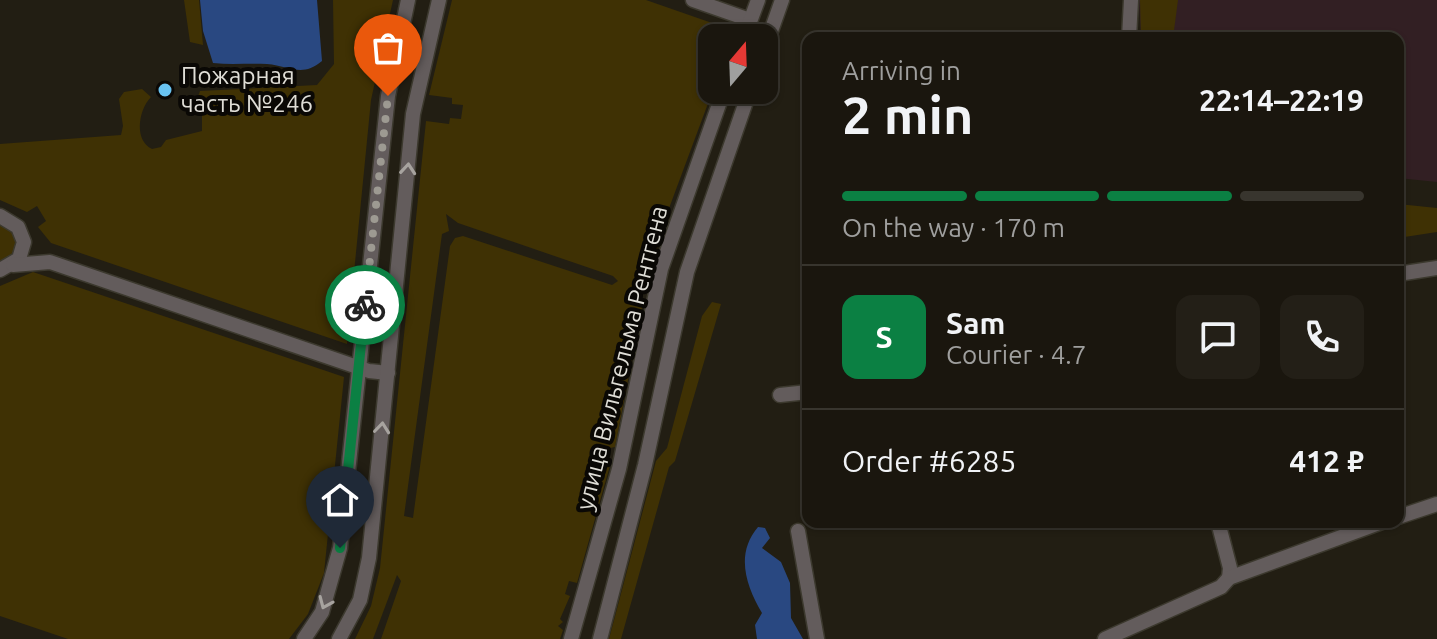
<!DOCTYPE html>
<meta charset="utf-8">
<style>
:root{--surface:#1a160e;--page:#231f17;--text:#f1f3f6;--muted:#9f9f9e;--line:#38352e;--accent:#0b8043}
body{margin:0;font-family:Ubuntu,sans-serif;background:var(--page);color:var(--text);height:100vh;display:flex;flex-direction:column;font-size:30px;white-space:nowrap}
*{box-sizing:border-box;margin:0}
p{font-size:26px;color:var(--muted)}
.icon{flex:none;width:44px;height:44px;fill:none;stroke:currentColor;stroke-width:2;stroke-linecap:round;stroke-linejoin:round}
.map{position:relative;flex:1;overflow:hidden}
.sheet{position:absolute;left:802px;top:32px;width:602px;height:496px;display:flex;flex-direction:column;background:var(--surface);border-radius:16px;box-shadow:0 2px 6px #0004,0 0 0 2px var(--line)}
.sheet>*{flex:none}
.needle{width:52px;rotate:19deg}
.buttons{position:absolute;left:698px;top:24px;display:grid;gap:16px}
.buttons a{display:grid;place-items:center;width:80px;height:80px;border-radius:16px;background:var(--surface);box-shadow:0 2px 6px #0004,0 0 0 2px var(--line);font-size:40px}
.pin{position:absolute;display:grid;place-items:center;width:68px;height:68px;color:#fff;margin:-82px -34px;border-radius:50% 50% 50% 0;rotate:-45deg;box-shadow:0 0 8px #0007}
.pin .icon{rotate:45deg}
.courier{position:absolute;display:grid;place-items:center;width:80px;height:80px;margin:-40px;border:6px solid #0b8043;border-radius:50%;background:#fff;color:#222;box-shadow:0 2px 10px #0007}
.head em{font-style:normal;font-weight:600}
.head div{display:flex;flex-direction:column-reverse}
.head{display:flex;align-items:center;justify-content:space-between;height:136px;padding:0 40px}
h1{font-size:52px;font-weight:600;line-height:60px}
.bar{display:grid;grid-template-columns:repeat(4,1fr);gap:12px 8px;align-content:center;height:96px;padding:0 40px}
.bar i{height:10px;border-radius:6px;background:var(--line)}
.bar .selected{background:var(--accent)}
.bar p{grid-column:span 4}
.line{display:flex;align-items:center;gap:20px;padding:0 40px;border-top:2px solid var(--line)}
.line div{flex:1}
.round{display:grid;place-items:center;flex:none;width:84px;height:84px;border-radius:16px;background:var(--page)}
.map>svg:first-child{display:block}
.commercial{fill:#321f23}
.green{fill:#3f3104;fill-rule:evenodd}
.water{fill:#294881}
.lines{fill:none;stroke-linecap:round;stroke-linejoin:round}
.minor-casing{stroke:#3c392e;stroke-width:17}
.minor{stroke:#635c5c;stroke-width:14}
.oneway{stroke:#a7a39f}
.done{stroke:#9d9a92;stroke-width:8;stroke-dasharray:0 14.4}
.route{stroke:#0b8043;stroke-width:10}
.poi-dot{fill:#69c3f1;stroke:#0a0805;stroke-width:3}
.labels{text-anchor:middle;stroke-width:8;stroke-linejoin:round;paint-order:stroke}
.poi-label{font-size:24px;fill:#dfddd6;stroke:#0a0805;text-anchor:start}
.street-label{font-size:24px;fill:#dfddd6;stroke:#0a0805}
</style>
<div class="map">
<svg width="1437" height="639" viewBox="0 0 1437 639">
<rect width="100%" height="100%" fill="#221e13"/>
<path class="commercial" d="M1139,0H1437V182L1398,178V38H1141Z"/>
<g class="green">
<path d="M184,0H199L203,45L190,42Z"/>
<path d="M333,0H393L371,100L347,344L51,243L38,227L46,221L37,206L27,212L0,200V144L121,135L123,126L119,99L124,92L142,89L151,97C139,109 133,140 152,149L161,147L166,140L202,131V111L197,99L200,91L317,85L334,64Z"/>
<path d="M452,0H646L735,31L733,38H712L713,90L668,211L650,275H642V308L615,447L605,449L604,456L611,462L577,583L569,581L565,594L570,596L560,619L563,622L558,626L563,630L560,639H381L401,581L397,575L373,639H355L371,606L380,568L426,121L449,124L450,118L461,119L463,105L452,104V98L429,95ZM446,214L458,223L613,276L618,281L612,285L463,236L455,238L450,246L413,518L404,516L442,234L449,231Z"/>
<path d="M1140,0H1178L1173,38H1141Z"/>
<path d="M1398,204L1437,208V232L1398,238Z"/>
<path d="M0,223C21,236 21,251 0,264Z"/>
<path d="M33,272L344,377L324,573L308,614L289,639H68L0,616V286Z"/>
<path d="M712,302L721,304L675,461L669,467L621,639H609L656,461L667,448L702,316Z"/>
</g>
<g class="water">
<path d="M200,0H317L322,61C302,78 290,66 267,64C249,63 231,65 213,63L203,31Z"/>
<path d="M758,527L765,528L770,538L762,548L781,562L790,583L791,618L803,639H757L755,625L762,613C746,586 735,554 758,527Z"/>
</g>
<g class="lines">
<defs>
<g id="minor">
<path d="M693,0L750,20"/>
<path d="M744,38L758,0"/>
<path d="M1129,38L1131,0"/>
<path d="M764,51L782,0"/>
<path d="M0,216L18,227L24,242L19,259L0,270"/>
<path d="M13,265L50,262L369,371L388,373"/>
<path d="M1398,274L1437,268"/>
<path d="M780,395L808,392"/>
<path d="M1398,517L1437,504"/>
<path d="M1218,522L1230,568L1229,578"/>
<path d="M798,531L817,639"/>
<path d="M304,639L322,612L340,548L388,96L408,0"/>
<path d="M339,639L360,600L369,558L413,114L439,0"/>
<path d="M571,639L619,469L661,269L724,90"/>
<path d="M600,639L645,465L687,272L750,90"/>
<path d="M1105,639L1221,587L1229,578L1382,522"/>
</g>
</defs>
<use href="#minor" class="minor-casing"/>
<use href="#minor" class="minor"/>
</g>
<defs><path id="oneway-chevron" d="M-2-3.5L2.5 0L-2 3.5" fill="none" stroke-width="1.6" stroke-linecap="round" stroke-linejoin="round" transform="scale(2)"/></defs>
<g class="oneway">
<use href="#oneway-chevron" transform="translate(408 169) rotate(-85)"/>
<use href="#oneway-chevron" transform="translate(382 428) rotate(-84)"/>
<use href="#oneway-chevron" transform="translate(325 603) rotate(113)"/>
</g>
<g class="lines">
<path class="done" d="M365,305L388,96"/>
<path class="route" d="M340,548L365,305"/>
</g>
<circle class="poi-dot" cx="165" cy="90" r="8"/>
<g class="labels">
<g class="poi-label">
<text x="181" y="84">Пожарная<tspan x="181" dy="28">часть №246</tspan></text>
</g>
<g class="street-label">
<text transform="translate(622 358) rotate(-76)" y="8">улица Вильгельма Рентгена</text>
</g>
</g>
</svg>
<div class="buttons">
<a><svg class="needle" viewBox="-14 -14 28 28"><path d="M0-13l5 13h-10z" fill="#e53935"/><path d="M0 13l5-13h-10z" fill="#9f9f9e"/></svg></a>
</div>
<div class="pin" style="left:388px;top:96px;background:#ea580c"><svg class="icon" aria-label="bag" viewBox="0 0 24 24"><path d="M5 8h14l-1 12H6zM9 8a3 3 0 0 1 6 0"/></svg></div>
<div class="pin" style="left:340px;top:548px;background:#1f2937"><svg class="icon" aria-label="home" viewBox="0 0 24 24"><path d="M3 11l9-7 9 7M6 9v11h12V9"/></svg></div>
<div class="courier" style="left:365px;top:305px"><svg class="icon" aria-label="bike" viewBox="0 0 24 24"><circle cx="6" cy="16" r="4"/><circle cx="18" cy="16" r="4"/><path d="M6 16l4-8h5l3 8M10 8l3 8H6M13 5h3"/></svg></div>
<section class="sheet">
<div class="head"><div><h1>2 min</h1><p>Arriving in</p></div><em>22:14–22:19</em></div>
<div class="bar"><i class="selected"></i><i class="selected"></i><i class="selected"></i><i></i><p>On the way · 170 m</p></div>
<div class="line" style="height:144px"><b class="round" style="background:var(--accent);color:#fff">S</b><div><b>Sam</b><p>Courier · 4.7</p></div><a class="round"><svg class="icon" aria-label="chat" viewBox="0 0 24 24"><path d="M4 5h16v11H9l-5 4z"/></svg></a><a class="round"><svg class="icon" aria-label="phone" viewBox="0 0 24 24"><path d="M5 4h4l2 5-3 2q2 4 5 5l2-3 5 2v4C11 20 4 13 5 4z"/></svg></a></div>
<div class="line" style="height:104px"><div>Order #6285</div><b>412 ₽</b></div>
</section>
</div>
